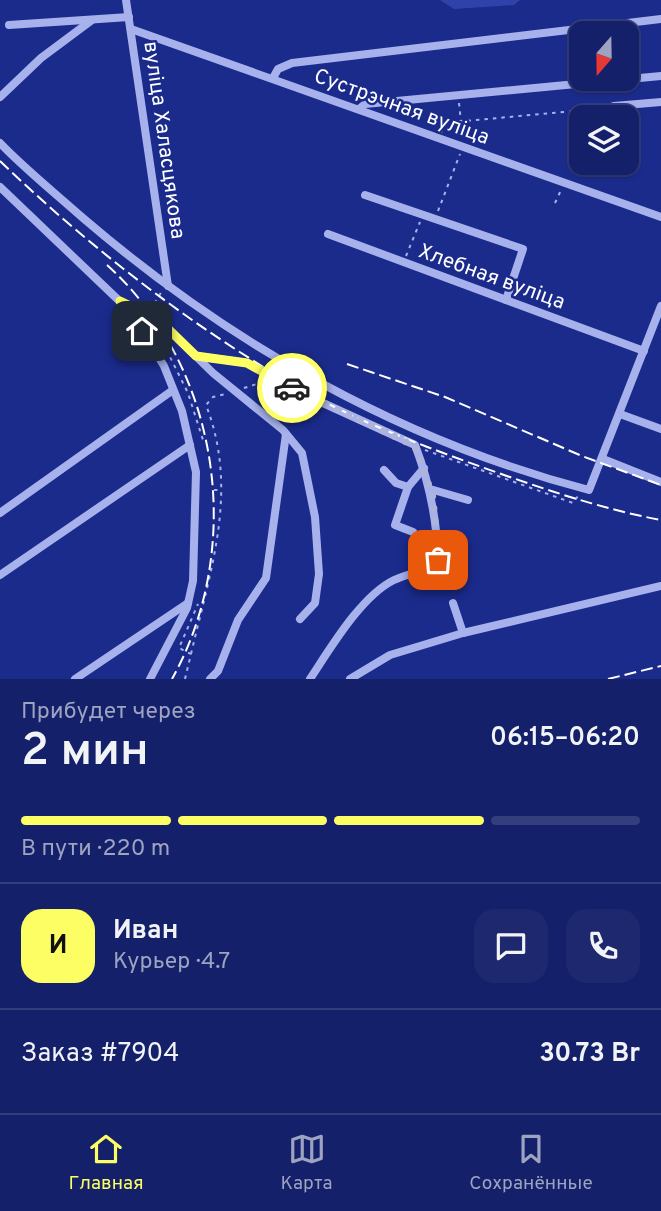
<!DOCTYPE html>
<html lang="ru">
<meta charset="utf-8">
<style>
:root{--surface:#142069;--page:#1d286f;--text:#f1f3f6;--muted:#9da3c0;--line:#333e7d;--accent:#fdfe64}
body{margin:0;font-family:Overpass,sans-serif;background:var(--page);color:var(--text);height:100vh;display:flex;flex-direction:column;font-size:26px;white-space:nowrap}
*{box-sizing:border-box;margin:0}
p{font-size:23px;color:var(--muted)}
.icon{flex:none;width:38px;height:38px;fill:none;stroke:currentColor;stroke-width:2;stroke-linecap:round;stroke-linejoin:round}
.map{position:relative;height:679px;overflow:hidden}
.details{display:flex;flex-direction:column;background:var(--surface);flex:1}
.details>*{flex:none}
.needle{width:46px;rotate:200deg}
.fabs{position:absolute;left:569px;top:21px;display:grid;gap:14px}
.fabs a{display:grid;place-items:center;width:70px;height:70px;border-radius:14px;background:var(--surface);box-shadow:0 2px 5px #0004,0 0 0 2px var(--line);font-size:35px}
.pin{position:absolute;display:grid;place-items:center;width:60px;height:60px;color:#fff;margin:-30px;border-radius:14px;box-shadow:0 4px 10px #0006}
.courier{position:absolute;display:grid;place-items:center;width:70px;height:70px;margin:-35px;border:5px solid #fdfe64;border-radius:50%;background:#fff;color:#222;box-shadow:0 2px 9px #0007}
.overview em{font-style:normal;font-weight:600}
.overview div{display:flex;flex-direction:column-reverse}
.overview{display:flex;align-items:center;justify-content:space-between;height:119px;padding:0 21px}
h1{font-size:46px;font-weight:600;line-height:52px}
.bar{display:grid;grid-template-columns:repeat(4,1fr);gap:10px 7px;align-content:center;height:84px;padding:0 21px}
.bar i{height:9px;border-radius:5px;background:var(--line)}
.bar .on{background:var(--accent)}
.bar p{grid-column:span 4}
.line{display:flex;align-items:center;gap:18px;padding:0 21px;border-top:2px solid var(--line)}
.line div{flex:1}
.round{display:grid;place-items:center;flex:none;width:74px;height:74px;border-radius:21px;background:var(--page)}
.dock{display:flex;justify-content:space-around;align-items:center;height:98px;border-top:2px solid var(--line);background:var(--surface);font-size:19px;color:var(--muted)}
.dock a{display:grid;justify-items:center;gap:4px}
.dock .on{color:var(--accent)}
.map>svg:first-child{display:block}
.green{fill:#2f42aa}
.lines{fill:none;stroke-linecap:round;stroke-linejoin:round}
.path{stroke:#a7b2ed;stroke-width:2;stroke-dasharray:3.5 5;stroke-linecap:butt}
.minor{stroke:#a7b2ed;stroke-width:8}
.rail{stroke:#fff;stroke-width:2;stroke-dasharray:12 5;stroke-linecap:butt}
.done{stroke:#afb5d7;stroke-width:7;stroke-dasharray:0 12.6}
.route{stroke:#fdfe64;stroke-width:9}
.labels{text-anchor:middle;stroke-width:5;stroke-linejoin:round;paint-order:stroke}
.street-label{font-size:21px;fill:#fff;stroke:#1b2b8c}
</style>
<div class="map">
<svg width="661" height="679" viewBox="0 0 661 679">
<rect width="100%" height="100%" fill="#1b2b8c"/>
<path class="green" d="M440,0H520L514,5L454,9Z"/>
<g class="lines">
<g class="path">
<path d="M459,103L461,122"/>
<path d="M441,133L444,123L606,108"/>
<path d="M555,203L562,188"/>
<path d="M438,211L460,154"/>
<path d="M406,256L420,222"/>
<path d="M158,312L156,301L162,291"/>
<path d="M155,327L188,393L203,440"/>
<path d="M244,388L266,381"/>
<path d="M425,450L573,503L578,496"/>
<path d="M214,490H221"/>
<path d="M191,654C211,568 239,490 206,405L213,397L226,394"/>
<path d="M185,679L191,654L179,648L198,604"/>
</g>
<g class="minor">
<path d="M126,0L168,286"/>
<path d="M9,25L129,17"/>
<path d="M131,29L661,217"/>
<path d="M273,78L278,69L292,63L661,19"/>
<path d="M0,97L41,58L92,20"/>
<path d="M614,106L661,102"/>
<path d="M359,109L365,104L661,76"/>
<path d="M0,143C26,170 55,193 83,218C230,344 401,441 589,490L661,306"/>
<path d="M0,187L132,313L164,366L182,411L196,472L193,581L187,608L150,679"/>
<path d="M365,195L523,249L506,300"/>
<path d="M328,234L644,351"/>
<path d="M125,304L159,320L213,373L283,430L302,453L315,517L319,574L315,603L300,619"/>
<path d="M196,356L247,363L301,393L415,445C430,484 437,519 438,560C425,572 409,573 394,580C361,596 330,649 310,679"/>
<path d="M620,414L661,429"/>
<path d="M603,459L661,482"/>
<path d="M384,470L396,483L408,487L424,468"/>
<path d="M408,487L395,525L413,532"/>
<path d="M430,489L468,500"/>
<path d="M0,513L173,390"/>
<path d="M0,575L190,445"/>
<path d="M453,603L463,633L661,586"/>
<path d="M75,679L188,603"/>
<path d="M210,679L218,671L238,620L266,578L286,434"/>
<path d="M350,679L390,655L463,633"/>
</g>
<g class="rail">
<path d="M0,161C87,245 186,322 290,383C356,422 431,449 504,475C556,493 607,510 661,520"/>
<path d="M107,265C220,367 246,546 172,679"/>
<path d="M347,364L445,397L582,456L661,485"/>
<path d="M608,679L661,666"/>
</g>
</g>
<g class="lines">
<path class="done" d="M292,388L415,446L433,497L438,560"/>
<path class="route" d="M142,331L120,301L159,320L196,356L247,363L292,388"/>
</g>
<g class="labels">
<g class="street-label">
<text transform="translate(402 106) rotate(20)" y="7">Сустрэчная вуліца</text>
<text transform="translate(165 140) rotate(82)" y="7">вуліца Халасцякова</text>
<text transform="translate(492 276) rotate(20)" y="7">Хлебная вуліца</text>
</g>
</g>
</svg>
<div class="fabs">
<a><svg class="needle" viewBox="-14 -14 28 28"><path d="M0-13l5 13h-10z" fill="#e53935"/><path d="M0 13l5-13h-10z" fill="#9da3c0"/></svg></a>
<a><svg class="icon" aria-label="layers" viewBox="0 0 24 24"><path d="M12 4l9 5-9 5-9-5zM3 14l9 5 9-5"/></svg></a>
</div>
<div class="pin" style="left:438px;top:560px;background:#ea580c"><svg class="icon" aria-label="bag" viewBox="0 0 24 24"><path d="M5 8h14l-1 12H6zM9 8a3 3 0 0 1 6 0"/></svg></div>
<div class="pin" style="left:142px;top:331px;background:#1f2937"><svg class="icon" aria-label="home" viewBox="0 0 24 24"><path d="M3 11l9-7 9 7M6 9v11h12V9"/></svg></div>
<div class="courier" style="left:292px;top:388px"><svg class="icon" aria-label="car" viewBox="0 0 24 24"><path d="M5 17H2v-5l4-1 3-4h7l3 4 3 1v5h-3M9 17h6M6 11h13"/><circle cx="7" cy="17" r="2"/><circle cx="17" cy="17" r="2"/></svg></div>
</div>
<section class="details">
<div class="overview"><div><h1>2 мин</h1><p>Прибудет через</p></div><em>06:15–06:20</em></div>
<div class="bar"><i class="on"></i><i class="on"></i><i class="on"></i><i></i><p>В пути · 220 m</p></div>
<div class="line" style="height:126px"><b class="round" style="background:var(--accent);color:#111">И</b><div><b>Иван</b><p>Курьер · 4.7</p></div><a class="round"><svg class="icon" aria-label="chat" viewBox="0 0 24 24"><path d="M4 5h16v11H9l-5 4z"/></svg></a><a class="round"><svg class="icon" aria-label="phone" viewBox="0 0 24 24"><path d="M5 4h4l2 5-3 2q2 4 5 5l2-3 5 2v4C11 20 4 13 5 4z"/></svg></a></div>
<div class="line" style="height:91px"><div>Заказ #7904</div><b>30.73 Br</b></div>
</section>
<nav class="dock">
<a class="on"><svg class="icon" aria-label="home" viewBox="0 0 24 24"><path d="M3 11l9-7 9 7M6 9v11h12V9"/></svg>Главная</a>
<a><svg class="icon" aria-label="map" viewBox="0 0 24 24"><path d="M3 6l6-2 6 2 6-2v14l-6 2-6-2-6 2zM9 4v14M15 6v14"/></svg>Карта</a>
<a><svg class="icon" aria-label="saved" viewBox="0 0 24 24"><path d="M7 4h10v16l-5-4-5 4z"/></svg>Сохранённые</a>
</nav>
